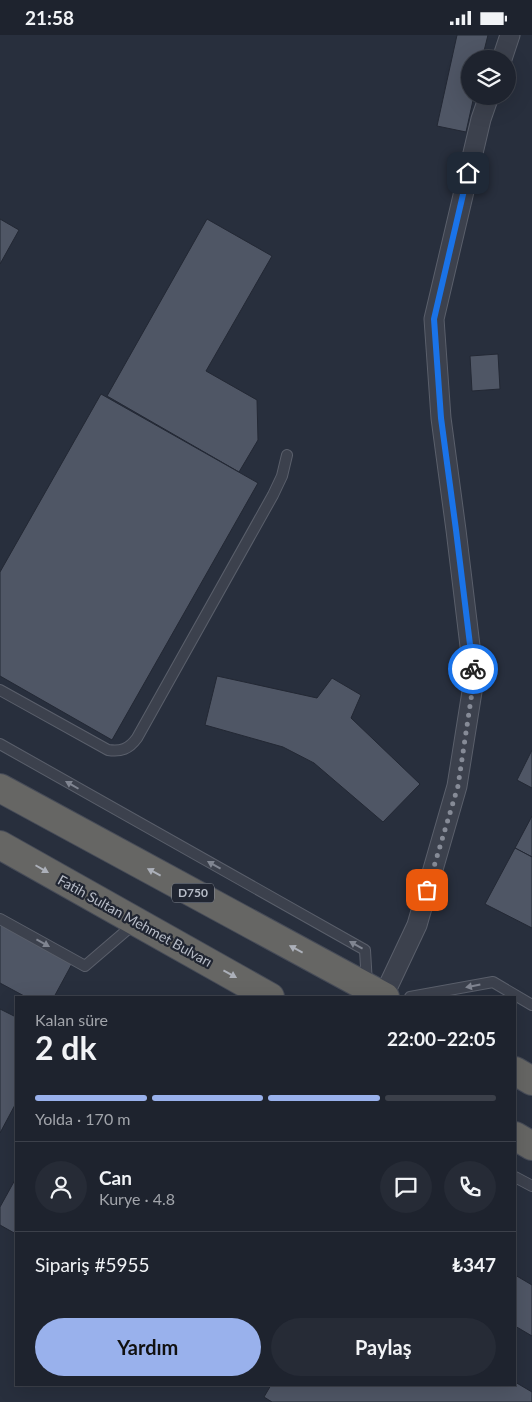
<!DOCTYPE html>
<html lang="tr">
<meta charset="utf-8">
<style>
:root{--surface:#1e232e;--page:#262b36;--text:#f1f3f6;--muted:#a1a4aa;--line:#3c404a;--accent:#99b1ec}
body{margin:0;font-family:Lato,sans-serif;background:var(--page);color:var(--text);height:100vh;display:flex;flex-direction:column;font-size:19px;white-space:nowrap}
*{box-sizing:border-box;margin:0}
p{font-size:16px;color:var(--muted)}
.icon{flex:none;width:28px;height:28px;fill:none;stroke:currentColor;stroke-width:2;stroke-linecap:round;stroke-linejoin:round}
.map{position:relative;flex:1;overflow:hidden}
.side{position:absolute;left:15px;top:961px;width:501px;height:390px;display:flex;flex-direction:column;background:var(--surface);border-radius:0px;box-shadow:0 5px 20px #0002,0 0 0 1px var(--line)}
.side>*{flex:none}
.fabs{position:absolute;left:461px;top:15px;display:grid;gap:10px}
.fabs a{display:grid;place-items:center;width:55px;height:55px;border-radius:50%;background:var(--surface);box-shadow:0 5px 20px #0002,0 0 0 1px var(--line);font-size:25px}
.pin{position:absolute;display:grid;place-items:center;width:42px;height:42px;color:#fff;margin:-21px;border-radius:10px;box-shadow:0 2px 8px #0006}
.courier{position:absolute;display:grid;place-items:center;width:50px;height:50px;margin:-25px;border:4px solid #1a73e8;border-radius:50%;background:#fff;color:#222;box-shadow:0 1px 6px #0007}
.summary em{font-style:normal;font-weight:700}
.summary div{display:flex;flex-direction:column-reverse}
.summary{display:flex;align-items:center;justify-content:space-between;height:85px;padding:0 20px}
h1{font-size:32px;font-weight:700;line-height:38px}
.bar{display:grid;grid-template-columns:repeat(4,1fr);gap:8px 5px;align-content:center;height:60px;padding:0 20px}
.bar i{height:6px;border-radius:4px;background:var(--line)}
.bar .current{background:var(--accent)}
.bar p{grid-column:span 4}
.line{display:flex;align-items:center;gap:12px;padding:0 20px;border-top:1px solid var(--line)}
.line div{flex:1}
.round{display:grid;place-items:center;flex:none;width:52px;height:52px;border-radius:26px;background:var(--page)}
.button{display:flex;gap:10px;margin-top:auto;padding:10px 20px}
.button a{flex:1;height:58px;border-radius:30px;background:var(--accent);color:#111;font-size:20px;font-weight:700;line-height:58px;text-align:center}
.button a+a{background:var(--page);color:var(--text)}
.status{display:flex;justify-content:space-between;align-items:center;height:35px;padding:0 25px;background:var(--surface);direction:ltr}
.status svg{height:14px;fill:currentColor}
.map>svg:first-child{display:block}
.building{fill:#4f5665;stroke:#232834}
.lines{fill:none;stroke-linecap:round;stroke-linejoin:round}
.service-casing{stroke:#5a5f6b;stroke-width:12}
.minor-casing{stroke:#5a5f6b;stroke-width:21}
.trunk-casing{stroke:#474c58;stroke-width:30}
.service{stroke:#3c414d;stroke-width:10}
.minor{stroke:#3c414d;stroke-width:19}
.trunk{stroke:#666664;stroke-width:28}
.oneway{fill:#808591}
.oneway2{fill:#acb0b9}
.done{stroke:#868b97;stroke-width:5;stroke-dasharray:0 9}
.route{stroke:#1a73e8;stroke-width:6}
.labels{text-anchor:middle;stroke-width:4.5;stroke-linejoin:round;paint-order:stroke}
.shield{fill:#212632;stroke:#8b909b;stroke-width:1}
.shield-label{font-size:12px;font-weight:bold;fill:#b8bdc8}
.street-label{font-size:14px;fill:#b8bdc8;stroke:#212632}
</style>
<div class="status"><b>21:58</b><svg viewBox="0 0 49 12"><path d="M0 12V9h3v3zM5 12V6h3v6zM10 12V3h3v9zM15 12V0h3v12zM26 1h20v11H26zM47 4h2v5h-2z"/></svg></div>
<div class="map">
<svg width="532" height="1367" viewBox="0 0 532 1367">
<rect width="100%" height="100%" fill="#282f3d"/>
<g class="building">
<path d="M457,0H488L482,24H470V61H474L466,97L437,91Z"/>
<path d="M0,184L19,195L0,229Z"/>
<path d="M207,184L272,221L206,336L257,365L258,405L239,437L107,361Z"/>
<path d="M498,319L500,354L472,356L470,321Z"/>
<path d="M101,359L258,448L112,705L0,641V537Z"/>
<path d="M217,641L317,663L332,643L361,660L351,683L420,749L383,787L314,728L283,712L205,690Z"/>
<path d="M532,715V753L517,745Z"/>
<path d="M532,781V822L515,813Z"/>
<path d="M515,813L532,822V893L485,869Z"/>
<path d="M0,887L73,927L54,962H26L0,948Z"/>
<path d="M0,974L16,982V1068L0,1098Z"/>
<path d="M16,1143V1199L0,1190V1172Z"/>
<path d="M515,1240L532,1250V1301L515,1291Z"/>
<path d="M515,1347L532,1357V1367H272L264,1362L271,1350H515Z"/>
</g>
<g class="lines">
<defs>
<g id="service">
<path d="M0,655L108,715C121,717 129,714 137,703L273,460L282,441L287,420"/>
<path d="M0,709L365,915L367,949"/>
<path d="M0,884L85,931L134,889"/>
<path d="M410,962L493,947L532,970"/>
<path d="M515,1142L532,1151"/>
</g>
<g id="minor">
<path d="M502,24L510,0"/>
<path d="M383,962L417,890L457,751L474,644L456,495L441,383L434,284L481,84L489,61"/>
</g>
<g id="trunk">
<path d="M0,753L385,962"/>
<path d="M0,810L270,962"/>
<path d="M515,1036L532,1046"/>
<path d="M515,1101L532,1111"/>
</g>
</defs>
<use href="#service" class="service-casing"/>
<use href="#minor" class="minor-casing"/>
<use href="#trunk" class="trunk-casing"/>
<use href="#service" class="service"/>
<use href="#minor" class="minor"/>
<use href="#trunk" class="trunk"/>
</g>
<defs><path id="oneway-solid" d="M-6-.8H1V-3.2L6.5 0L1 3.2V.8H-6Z" transform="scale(1.25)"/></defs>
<g class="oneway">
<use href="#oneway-solid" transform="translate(72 750) rotate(-150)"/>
<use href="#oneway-solid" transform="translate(214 830) rotate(-151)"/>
<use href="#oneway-solid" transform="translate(43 908) rotate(29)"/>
<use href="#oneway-solid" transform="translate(356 910) rotate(-151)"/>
<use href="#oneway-solid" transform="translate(473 951) rotate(169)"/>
</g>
<g class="oneway2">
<use href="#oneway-solid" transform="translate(42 834) rotate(30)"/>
<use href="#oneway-solid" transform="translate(154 837) rotate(-152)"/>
<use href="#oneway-solid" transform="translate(296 914) rotate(-152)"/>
<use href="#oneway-solid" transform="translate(230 939) rotate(29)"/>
</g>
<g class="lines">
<path class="done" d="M427,855L458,751L474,644L473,634"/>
<path class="route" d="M468,138L434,284L441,383L456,495L473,634"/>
</g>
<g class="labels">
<rect class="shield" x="172" y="848.5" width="42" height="19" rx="4"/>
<g class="shield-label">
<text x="193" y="862">D750</text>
</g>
<g class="street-label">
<text transform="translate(135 886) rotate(29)" y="5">Fatih Sultan Mehmet Bulvarı</text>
</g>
</g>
</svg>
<div class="fabs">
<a><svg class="icon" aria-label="layers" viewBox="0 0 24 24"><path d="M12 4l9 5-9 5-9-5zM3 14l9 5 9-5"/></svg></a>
</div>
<div class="pin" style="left:427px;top:855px;background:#ea580c"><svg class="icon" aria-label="bag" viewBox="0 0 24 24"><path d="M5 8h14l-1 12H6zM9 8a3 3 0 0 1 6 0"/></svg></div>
<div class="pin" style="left:468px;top:138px;background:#1f2937"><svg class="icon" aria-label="home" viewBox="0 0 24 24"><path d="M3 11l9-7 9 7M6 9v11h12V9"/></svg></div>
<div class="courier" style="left:473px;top:634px"><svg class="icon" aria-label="bike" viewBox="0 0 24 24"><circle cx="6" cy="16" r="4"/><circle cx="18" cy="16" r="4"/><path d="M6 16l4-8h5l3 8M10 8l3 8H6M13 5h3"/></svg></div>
<section class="side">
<div class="summary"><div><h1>2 dk</h1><p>Kalan süre</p></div><em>22:00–22:05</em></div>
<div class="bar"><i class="current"></i><i class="current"></i><i class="current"></i><i></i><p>Yolda · 170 m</p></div>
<div class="line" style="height:90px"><a class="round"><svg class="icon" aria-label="person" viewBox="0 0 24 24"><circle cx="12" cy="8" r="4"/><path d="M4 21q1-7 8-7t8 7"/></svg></a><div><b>Can</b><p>Kurye · 4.8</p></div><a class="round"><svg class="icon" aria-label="chat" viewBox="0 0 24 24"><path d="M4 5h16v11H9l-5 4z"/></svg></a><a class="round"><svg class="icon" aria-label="phone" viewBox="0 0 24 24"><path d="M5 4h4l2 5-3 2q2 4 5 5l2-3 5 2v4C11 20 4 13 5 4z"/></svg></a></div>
<div class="line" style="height:65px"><div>Sipariş #5955</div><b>₺347</b></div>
<div class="button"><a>Yardım</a><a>Paylaş</a></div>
</section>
</div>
